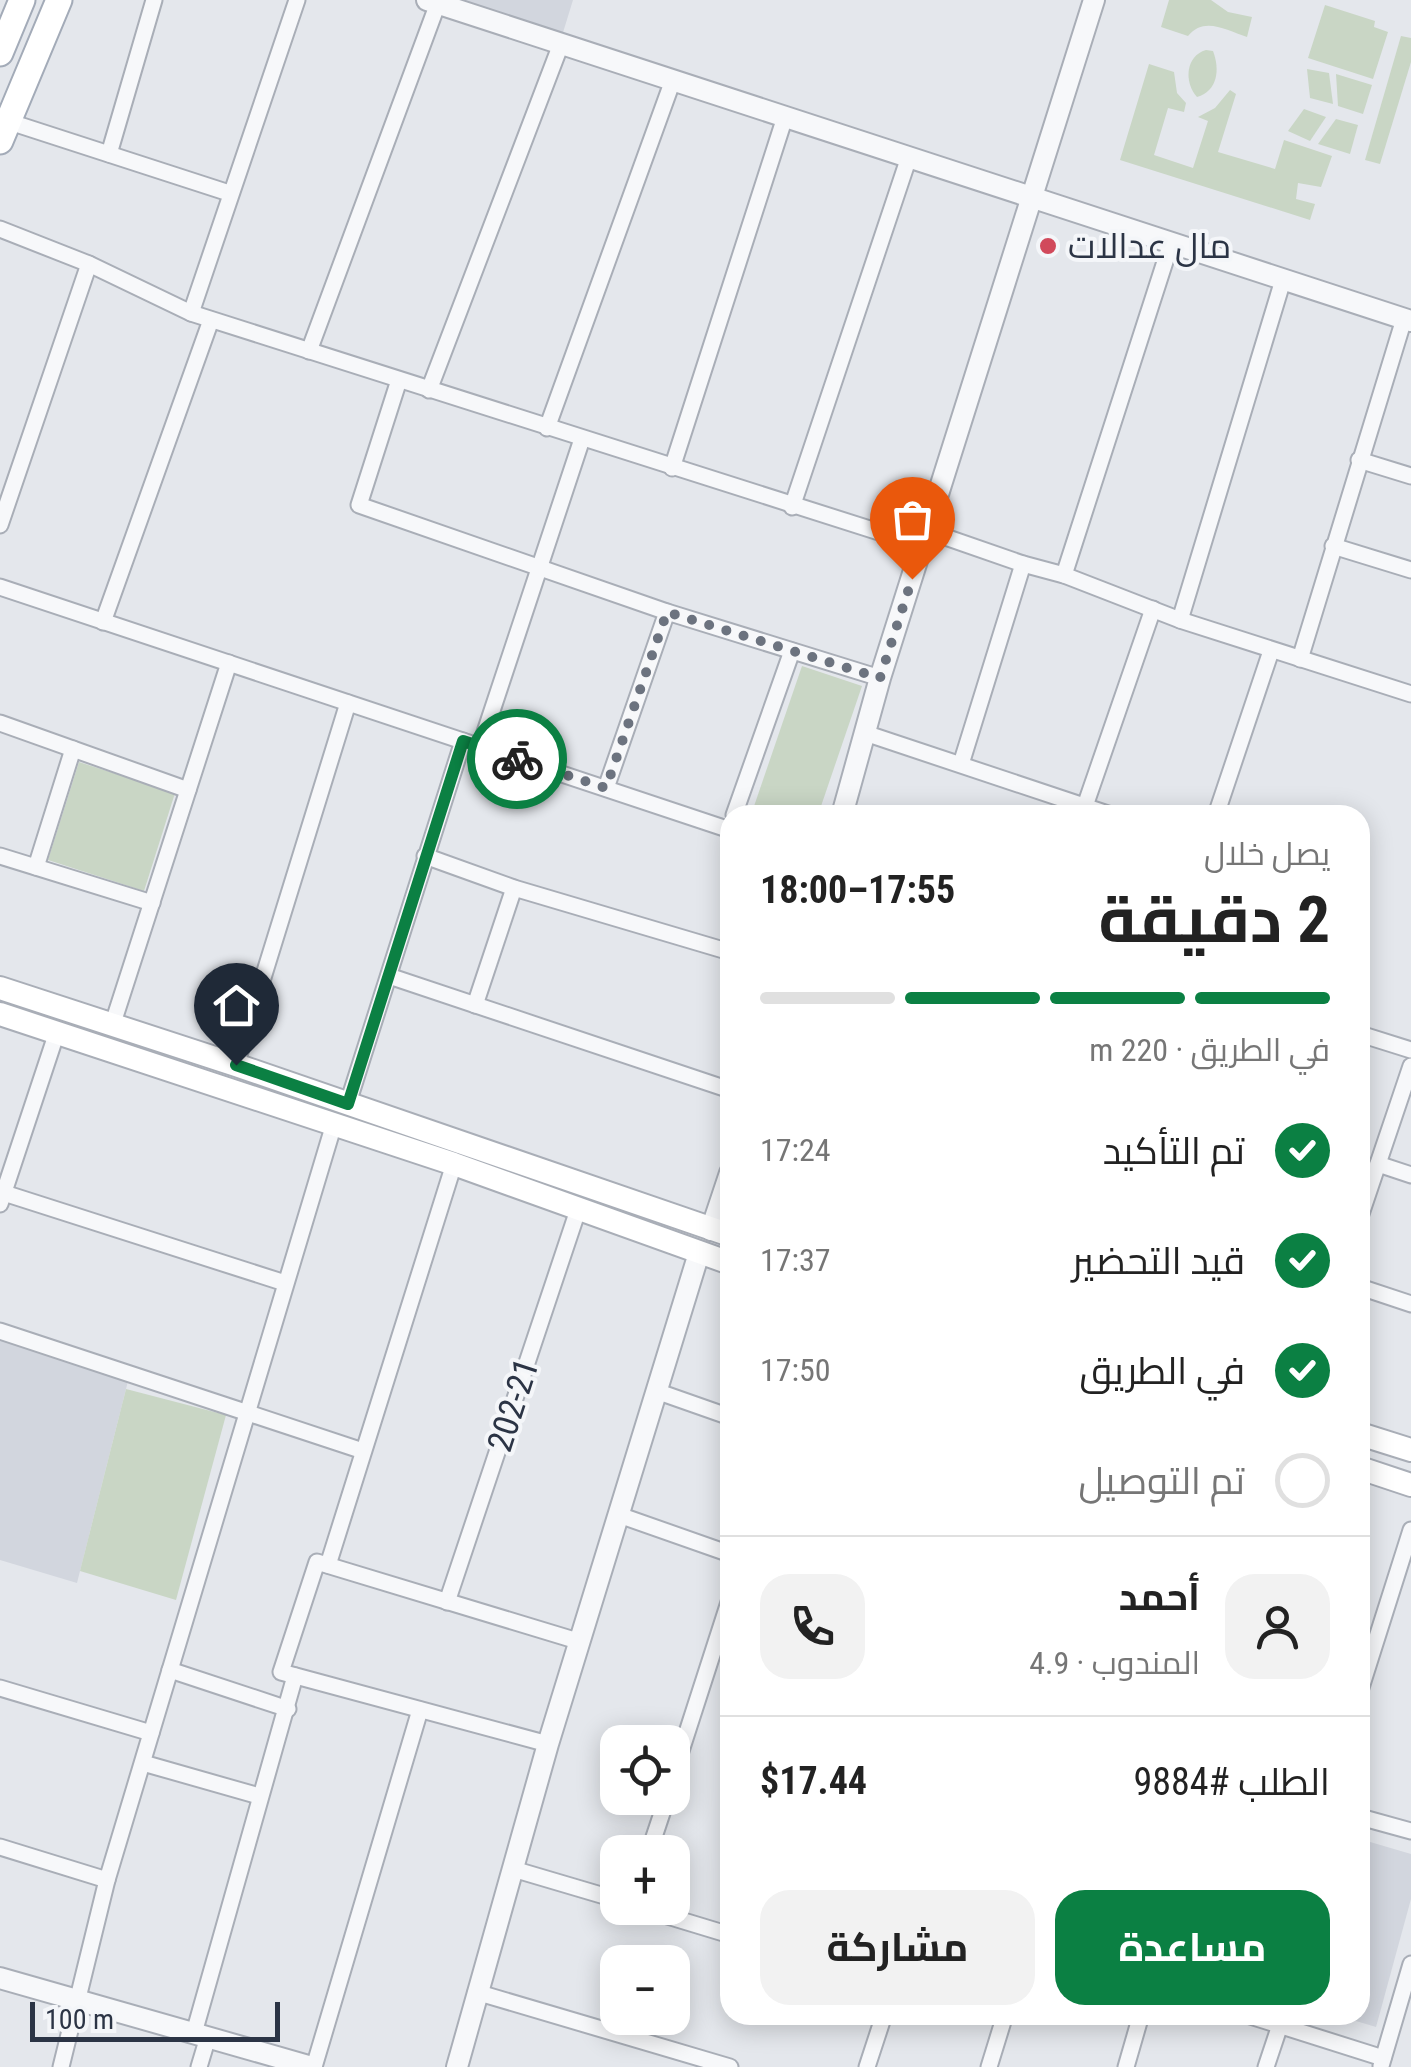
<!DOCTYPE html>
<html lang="ar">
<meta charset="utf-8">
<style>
:root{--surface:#fff;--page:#f2f2f2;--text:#222;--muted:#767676;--line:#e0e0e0;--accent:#0b8043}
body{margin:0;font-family:"Roboto Condensed",Cairo,sans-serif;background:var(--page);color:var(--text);direction:rtl;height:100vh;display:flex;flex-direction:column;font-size:38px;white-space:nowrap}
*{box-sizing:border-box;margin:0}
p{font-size:32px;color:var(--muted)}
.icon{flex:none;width:55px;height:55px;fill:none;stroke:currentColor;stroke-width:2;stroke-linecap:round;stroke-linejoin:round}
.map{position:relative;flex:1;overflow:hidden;direction:ltr}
.details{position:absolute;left:720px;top:805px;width:650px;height:1220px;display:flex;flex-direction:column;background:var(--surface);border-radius:30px;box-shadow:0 5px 25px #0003;direction:rtl}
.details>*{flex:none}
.fabs{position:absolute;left:600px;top:1725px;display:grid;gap:20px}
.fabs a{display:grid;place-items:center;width:90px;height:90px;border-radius:20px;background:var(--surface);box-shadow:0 5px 25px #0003;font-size:50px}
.scale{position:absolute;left:30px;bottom:25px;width:250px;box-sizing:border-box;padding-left:10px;border:5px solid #2b3445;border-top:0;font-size:28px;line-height:35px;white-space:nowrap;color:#2b3445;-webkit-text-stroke:8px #f4f6f9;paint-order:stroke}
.pin{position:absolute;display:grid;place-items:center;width:85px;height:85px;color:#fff;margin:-102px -42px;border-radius:50% 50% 50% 0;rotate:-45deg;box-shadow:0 0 10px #0007}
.pin .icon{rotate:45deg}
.courier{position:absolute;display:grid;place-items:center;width:100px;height:100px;margin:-50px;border:8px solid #0b8043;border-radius:50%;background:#fff;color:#222;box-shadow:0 2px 12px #0007}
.overview em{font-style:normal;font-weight:700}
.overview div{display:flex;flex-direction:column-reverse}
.overview{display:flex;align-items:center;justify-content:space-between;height:170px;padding:0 40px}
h1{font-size:65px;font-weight:700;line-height:75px}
.bar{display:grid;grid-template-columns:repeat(4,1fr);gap:15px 10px;align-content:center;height:120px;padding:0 40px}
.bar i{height:12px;border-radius:8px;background:var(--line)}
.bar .current{background:var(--accent)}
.bar p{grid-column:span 4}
.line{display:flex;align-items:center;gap:25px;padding:0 40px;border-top:2px solid var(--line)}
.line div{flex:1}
.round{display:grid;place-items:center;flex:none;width:105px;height:105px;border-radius:30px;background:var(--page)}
ol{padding:0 40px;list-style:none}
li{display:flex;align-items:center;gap:30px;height:110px}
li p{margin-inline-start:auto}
li .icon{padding:10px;border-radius:50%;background:var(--accent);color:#fff;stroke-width:4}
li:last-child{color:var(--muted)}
li i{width:55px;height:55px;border:5px solid var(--line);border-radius:50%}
.cta{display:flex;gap:20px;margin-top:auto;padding:20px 40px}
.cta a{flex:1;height:115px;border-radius:30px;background:var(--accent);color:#fff;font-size:40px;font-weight:700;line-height:115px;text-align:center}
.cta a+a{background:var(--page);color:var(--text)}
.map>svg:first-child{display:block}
.built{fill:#d2d6de}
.green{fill:#c9d6c5}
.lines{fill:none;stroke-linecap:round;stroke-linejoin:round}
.minor-casing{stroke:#a9aeb7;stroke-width:19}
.tertiary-casing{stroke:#a9aeb7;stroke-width:24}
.secondary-casing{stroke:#a9aeb7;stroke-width:26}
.primary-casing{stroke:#a3abb8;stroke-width:29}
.minor{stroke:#f7f8fa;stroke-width:15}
.tertiary{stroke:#f7f8fa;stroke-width:20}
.secondary{stroke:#fff;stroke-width:22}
.primary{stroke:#fff;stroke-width:25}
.done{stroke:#6c737f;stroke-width:10;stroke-dasharray:0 18}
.route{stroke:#0b8043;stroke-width:12}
.poi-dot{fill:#d1495b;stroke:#f4f6f9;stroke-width:4}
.labels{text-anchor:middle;stroke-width:8;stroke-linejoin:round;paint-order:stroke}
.poi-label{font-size:35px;fill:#2b3445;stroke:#f4f6f9;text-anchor:start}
.street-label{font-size:35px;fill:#2b3445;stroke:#f4f6f9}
</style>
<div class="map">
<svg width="1411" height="2067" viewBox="0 0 1411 2067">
<rect width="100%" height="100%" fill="#e4e7ec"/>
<g class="built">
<path d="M436,0H573L561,39Z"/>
<path d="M0,1336L129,1377L77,1583L0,1560Z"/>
<path d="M1360,1839L1411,1854V1899L1376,2027L1336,2015H1360Z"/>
</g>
<g class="green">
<path d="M1169,0H1211L1228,12L1252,17L1247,37C1226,30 1204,16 1188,36L1161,27Z"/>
<path d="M1325,5L1375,21L1374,27L1388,32L1373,79L1308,58Z"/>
<path d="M1401,36L1411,38V62L1380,164L1365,160Z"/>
<path d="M1206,50L1213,51C1220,69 1218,91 1197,97C1184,83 1185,56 1206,50Z"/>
<path d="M1149,64L1174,72L1177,93L1186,103L1184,112L1168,108L1154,155L1193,168L1208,121L1198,117L1215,108L1230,90L1236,94L1218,152L1275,169L1284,140L1332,156L1321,187L1298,183L1296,199L1315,204L1310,220L1120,160Z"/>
<path d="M1307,69L1329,73L1333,104L1310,98Z"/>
<path d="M1336,74L1372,85L1363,114L1338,106Z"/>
<path d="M1304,109L1326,117L1310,141L1288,131Z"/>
<path d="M1336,119L1358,125L1350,154L1318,144Z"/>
<path d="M802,666L862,686L818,815H751Z"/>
<path d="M79,762L175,793L144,891L48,860Z"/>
<path d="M126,1389L226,1415L176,1600L80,1571Z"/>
</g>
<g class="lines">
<defs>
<g id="minor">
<path d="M10,122L229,193"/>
<path d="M109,154L154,0"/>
<path d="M0,229L89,264L191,313L923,546"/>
<path d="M191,313L297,0"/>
<path d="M309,351L438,3"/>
<path d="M399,380L359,505L667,612L880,678"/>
<path d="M429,390L561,44"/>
<path d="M547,428L673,80"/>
<path d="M1359,460L1411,476"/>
<path d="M672,468L785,117"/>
<path d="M792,507L909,157"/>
<path d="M0,525L89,264"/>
<path d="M928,531L1023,564L1064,575L1180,620L1411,694"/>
<path d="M1333,546L1411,570"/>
<path d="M1064,575L1171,243"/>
<path d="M0,587L730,830"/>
<path d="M1180,620L1283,280"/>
<path d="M103,622L211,320"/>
<path d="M1300,659L1404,319"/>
<path d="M0,723L188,790"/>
<path d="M865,733L1111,815"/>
<path d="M480,747L582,439"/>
<path d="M961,764L1023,564"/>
<path d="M606,788L667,612"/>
<path d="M1085,806L1153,609"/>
<path d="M734,815L792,651"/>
<path d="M1216,815L1271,651"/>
<path d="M0,856L152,903"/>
<path d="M425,856L514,888L730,952"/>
<path d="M36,867L73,749"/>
<path d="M389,976L730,1090"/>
<path d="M475,1005L514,888"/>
<path d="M112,1026L229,663"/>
<path d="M1360,1034L1411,1050"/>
<path d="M236,1065L348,703"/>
<path d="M348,1103L463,741"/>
<path d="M1378,1164L1411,1175"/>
<path d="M4,1193L285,1283"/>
<path d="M0,1204L57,1032"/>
<path d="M1360,1217L1411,1066"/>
<path d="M1360,1287L1411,1304"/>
<path d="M0,1331L363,1451"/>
<path d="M656,1391L730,1417"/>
<path d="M619,1515L730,1554"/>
<path d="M328,1565L454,1164"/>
<path d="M447,1602L579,1207"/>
<path d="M170,1670L288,1709"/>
<path d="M0,1688L151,1733"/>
<path d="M1360,1691L1411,1530"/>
<path d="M548,1744L281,1672L317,1562L581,1642"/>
<path d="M143,1763L259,1796"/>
<path d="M672,1779L730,1599"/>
<path d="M1360,1817L1411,1831"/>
<path d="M0,1847L107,1880"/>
<path d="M649,1852L667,1798"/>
<path d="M513,1869L618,1900"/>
<path d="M641,1908L730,1935"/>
<path d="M476,1992L730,2067"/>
<path d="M1247,2015L1383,2058"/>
<path d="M194,2033L295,1676"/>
<path d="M1381,2066L1411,1964"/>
<path d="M61,2067L107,1880L334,1124"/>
<path d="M199,2067L208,2037"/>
<path d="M314,2067L420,1710"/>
<path d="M867,2067L884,2015"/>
<path d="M989,2067L1005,2015"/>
<path d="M1126,2067L1141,2015"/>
<path d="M1266,2067L1280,2025"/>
</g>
<g id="tertiary">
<path d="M427,0L1411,321"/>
<path d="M842,815L880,678L1094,0"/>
<path d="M711,1230L730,1173"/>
<path d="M0,1978L312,2067"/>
<path d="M457,2067L548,1744L699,1253"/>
</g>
<g id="secondary">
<path d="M0,988L236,1065L730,1235"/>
<path d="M0,1014L454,1164L730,1263"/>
<path d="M1360,1434L1411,1450"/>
<path d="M1360,1468L1411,1485"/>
</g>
<g id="primary">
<path d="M0,53L22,0"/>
<path d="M0,141L59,0"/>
</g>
</defs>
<use href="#minor" class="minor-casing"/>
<use href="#tertiary" class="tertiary-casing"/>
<use href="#secondary" class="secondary-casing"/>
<use href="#primary" class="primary-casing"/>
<use href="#minor" class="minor"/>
<use href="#tertiary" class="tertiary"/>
<use href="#secondary" class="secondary"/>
<use href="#primary" class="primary"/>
</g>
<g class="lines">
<path class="done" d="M517,759L606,788L667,612L880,678L912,579"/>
<path class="route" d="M236,1065L348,1104L463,741L517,759"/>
</g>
<circle class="poi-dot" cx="1048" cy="246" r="10"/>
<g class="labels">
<g class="poi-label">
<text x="1068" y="258">مال عدالات</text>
</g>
<g class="street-label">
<text transform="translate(513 1405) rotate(-72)" y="12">202-21</text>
</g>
</g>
</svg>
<div class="fabs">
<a><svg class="icon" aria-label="locate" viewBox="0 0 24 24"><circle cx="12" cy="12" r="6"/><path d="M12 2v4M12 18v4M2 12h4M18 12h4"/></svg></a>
<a>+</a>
<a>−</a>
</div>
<div class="scale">100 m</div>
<div class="pin" style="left:912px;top:579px;background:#ea580c"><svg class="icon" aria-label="bag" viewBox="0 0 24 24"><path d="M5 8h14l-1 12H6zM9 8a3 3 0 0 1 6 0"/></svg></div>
<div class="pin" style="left:236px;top:1065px;background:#1f2937"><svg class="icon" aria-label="home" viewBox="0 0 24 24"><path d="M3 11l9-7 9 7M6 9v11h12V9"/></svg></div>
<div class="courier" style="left:517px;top:759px"><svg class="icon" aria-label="bike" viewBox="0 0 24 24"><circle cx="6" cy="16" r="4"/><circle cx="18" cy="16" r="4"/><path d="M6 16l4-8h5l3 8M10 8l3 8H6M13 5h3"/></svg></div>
<section class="details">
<div class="overview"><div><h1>2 دقيقة</h1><p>يصل خلال</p></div><em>17:55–18:00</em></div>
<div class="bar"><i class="current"></i><i class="current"></i><i class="current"></i><i></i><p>في الطريق · 220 m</p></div>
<ol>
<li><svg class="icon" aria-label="check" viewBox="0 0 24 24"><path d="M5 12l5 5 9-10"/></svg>تم التأكيد<p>17:24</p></li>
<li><svg class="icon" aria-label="check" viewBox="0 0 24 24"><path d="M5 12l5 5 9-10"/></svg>قيد التحضير<p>17:37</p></li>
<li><svg class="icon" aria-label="check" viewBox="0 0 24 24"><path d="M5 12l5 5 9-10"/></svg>في الطريق<p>17:50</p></li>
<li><i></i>تم التوصيل</li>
</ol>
<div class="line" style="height:180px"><a class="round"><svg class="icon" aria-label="person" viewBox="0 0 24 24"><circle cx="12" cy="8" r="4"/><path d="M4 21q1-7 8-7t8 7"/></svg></a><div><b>أحمد</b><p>المندوب · 4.9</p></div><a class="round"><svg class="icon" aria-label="phone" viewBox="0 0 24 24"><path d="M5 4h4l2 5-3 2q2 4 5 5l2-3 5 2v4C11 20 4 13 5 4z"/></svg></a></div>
<div class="line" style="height:130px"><div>الطلب #9884</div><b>$17.44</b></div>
<div class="cta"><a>مساعدة</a><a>مشاركة</a></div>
</section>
</div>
